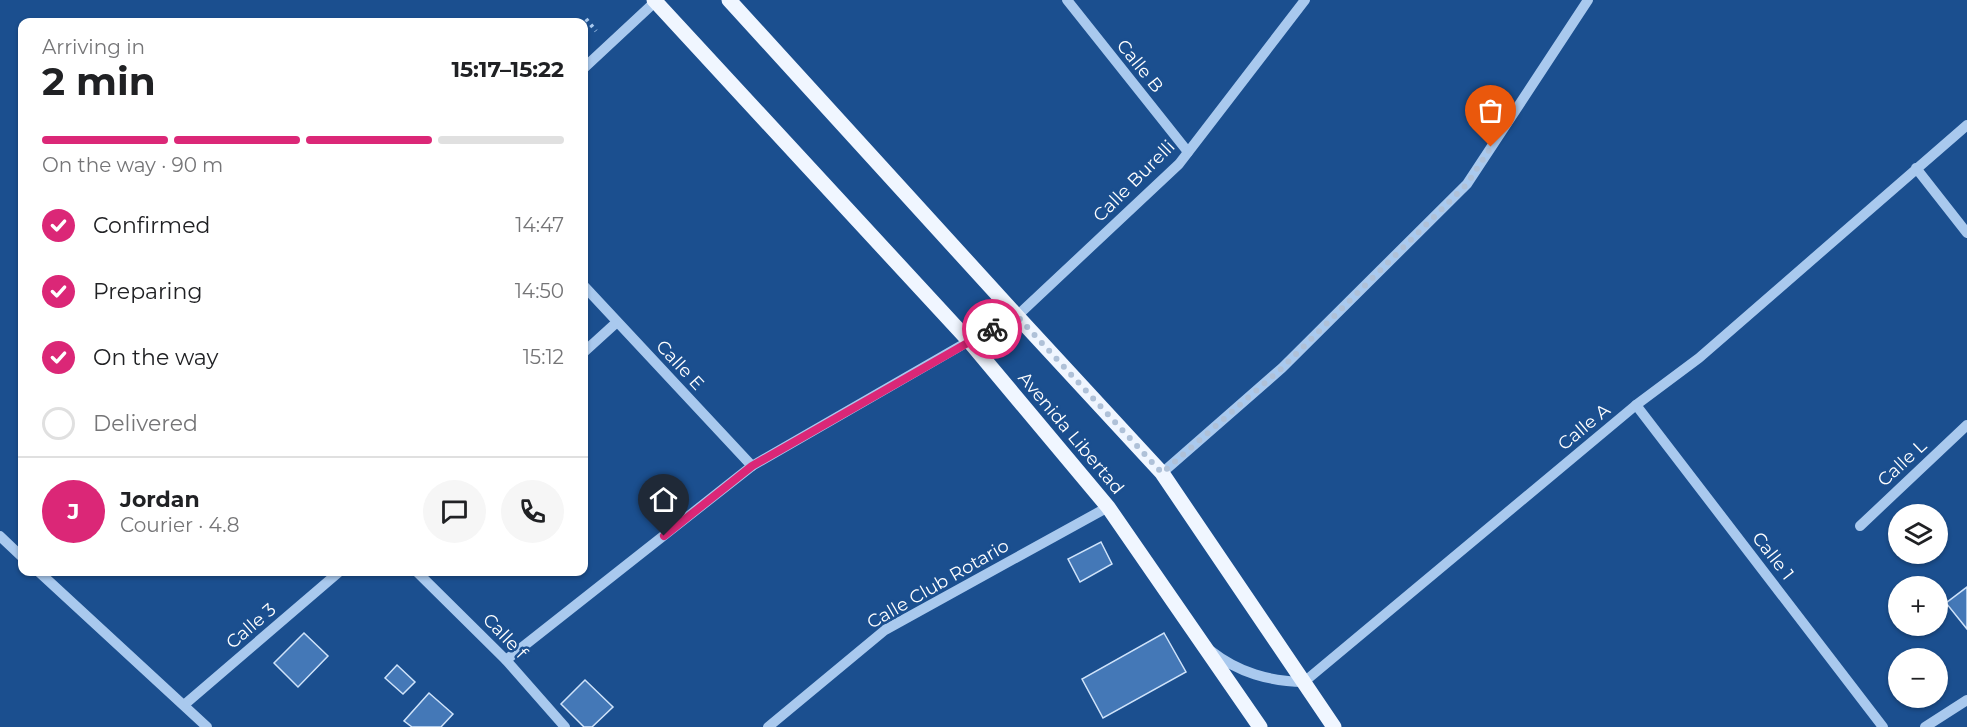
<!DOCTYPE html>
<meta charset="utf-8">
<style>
:root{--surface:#fff;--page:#f6f6f6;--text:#202124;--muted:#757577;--line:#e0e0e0;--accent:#db2777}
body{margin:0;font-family:Montserrat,sans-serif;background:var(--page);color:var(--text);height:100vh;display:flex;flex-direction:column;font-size:22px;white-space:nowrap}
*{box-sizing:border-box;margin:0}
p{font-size:20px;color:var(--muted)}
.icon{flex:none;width:33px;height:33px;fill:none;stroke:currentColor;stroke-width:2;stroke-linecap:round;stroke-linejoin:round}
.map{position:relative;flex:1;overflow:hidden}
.details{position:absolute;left:18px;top:18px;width:570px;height:558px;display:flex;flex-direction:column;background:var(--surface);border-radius:12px;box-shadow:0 2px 4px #0004}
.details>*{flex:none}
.buttons{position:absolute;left:1888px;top:504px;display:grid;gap:12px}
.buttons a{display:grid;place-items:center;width:60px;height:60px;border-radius:50%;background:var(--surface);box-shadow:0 2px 4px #0004;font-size:30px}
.pin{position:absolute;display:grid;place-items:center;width:51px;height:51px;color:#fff;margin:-62px -26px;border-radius:50% 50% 50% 0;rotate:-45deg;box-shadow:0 0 6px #0007}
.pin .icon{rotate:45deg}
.courier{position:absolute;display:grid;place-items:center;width:60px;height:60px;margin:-30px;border:4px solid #db2777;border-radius:50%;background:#fff;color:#222;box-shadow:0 2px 8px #0007}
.headline em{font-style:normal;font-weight:700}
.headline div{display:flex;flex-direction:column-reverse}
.headline{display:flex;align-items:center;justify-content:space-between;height:102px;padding:0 24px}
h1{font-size:39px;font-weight:700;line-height:45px}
.bar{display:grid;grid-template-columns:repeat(4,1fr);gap:9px 6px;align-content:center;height:72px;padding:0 24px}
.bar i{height:8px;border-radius:4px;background:var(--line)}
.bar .current{background:var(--accent)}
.bar p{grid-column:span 4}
.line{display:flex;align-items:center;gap:15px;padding:0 24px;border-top:2px solid var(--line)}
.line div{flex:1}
.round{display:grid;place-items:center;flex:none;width:63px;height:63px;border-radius:32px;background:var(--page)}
ol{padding:0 24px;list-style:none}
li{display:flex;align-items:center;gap:18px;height:66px}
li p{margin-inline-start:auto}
li .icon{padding:6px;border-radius:50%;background:var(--accent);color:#fff;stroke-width:4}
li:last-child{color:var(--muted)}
li i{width:33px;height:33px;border:3px solid var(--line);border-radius:50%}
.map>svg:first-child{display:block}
.building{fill:#4478b7;stroke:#cfe3fa;stroke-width:1.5}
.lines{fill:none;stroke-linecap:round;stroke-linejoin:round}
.path{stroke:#a9c9ee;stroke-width:4;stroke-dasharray:3 4.5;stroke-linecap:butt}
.minor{stroke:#a9c9ee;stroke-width:10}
.major{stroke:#f0f6ff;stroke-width:15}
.done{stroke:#afc1d8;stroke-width:6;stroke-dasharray:0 10.8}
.route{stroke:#db2777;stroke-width:8}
.labels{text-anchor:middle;stroke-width:5;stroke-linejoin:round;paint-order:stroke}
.street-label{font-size:18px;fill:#fff;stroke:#1b4f8f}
</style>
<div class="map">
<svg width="1967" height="727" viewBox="0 0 1967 727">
<rect width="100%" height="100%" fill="#1b4f8f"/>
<g class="building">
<path d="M1101,542L1112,564L1080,582L1068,559Z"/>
<path d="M1967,587V629L1946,603Z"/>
<path d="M304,633L328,656L298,687L274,663Z"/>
<path d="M1164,633L1186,672L1103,718L1082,679Z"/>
<path d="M397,665L415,682L403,694L385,678Z"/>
<path d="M585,680L613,707L592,727H584L561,704Z"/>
<path d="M429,693L453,714L441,727H412L404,721Z"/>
</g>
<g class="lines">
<path class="path" d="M586,19L596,31"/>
<g class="minor">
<path d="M1067,0L1188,152"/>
<path d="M584,68L657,0"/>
<path d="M1916,168L1967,233"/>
<path d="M584,286L752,466"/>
<path d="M584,352L617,322"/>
<path d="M1636,405L1883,727"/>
<path d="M1162,473L1282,368L1467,184L1588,0"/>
<path d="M1860,526L1967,425"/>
<path d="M0,536L22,557"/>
<path d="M39,572L207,727"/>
<path d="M417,572L506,660L565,727"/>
<path d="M1211,651C1239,673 1269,681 1304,682L1636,405L1699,358L1967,125"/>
<path d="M506,660L752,466L969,341L1017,316L1179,164L1305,0"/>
<path d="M184,705L339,572"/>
<path d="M768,727L885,630L1108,507"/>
<path d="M1925,727L1967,700"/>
</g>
<g class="major">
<path d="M654,0L969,341L1108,507L1260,727"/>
<path d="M729,0L1017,316L1162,473L1334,727"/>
</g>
</g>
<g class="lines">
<path class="done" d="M992,329L1017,316L1162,473L1282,368L1467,184L1491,147"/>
<path class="route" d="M664,536L752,466L992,329"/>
</g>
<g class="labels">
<g class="street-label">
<text transform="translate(1140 66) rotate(51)" y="6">Calle B</text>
<text transform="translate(1134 181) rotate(-45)" y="6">Calle Burelli</text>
<text transform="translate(680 365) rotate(47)" y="6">Calle E</text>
<text transform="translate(1584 427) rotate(-40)" y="6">Calle A</text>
<text transform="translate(1071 433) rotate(50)" y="6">Avenida Libertad</text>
<text transform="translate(1902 463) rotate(-43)" y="6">Calle L</text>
<text transform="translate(1773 556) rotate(52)" y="6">Calle 1</text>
<text transform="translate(938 584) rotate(-30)" y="6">Calle Club Rotario</text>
<text transform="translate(251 626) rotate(-41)" y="6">Calle 3</text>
<text transform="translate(505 636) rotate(46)" y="6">Calle f</text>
</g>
</g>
</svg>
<div class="buttons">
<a><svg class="icon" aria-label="layers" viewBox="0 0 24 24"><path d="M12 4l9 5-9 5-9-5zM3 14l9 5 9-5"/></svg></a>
<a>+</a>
<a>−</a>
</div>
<div class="pin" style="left:1491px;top:147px;background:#ea580c"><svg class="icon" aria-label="bag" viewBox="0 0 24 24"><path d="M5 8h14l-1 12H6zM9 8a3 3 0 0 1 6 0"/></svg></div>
<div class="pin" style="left:664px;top:536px;background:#1f2937"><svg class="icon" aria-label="home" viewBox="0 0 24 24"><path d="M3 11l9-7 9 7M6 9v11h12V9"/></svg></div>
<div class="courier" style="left:992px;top:329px"><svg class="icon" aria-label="bike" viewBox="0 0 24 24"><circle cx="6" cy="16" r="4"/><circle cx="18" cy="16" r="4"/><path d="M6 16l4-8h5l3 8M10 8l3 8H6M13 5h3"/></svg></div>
<section class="details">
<div class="headline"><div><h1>2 min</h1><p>Arriving in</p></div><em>15:17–15:22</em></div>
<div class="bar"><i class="current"></i><i class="current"></i><i class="current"></i><i></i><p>On the way · 90 m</p></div>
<ol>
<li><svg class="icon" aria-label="check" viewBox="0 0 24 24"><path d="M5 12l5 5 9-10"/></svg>Confirmed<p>14:47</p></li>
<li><svg class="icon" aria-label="check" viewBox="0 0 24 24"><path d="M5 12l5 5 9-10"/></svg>Preparing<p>14:50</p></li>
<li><svg class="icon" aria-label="check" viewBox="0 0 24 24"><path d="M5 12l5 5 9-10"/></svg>On the way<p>15:12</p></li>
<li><i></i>Delivered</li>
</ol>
<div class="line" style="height:108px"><b class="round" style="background:var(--accent);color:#fff">J</b><div><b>Jordan</b><p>Courier · 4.8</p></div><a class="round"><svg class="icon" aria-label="chat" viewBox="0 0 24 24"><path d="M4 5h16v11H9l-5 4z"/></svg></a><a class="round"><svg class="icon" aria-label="phone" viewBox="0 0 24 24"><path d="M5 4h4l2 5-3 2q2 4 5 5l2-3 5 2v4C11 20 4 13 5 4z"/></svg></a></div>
</section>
</div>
